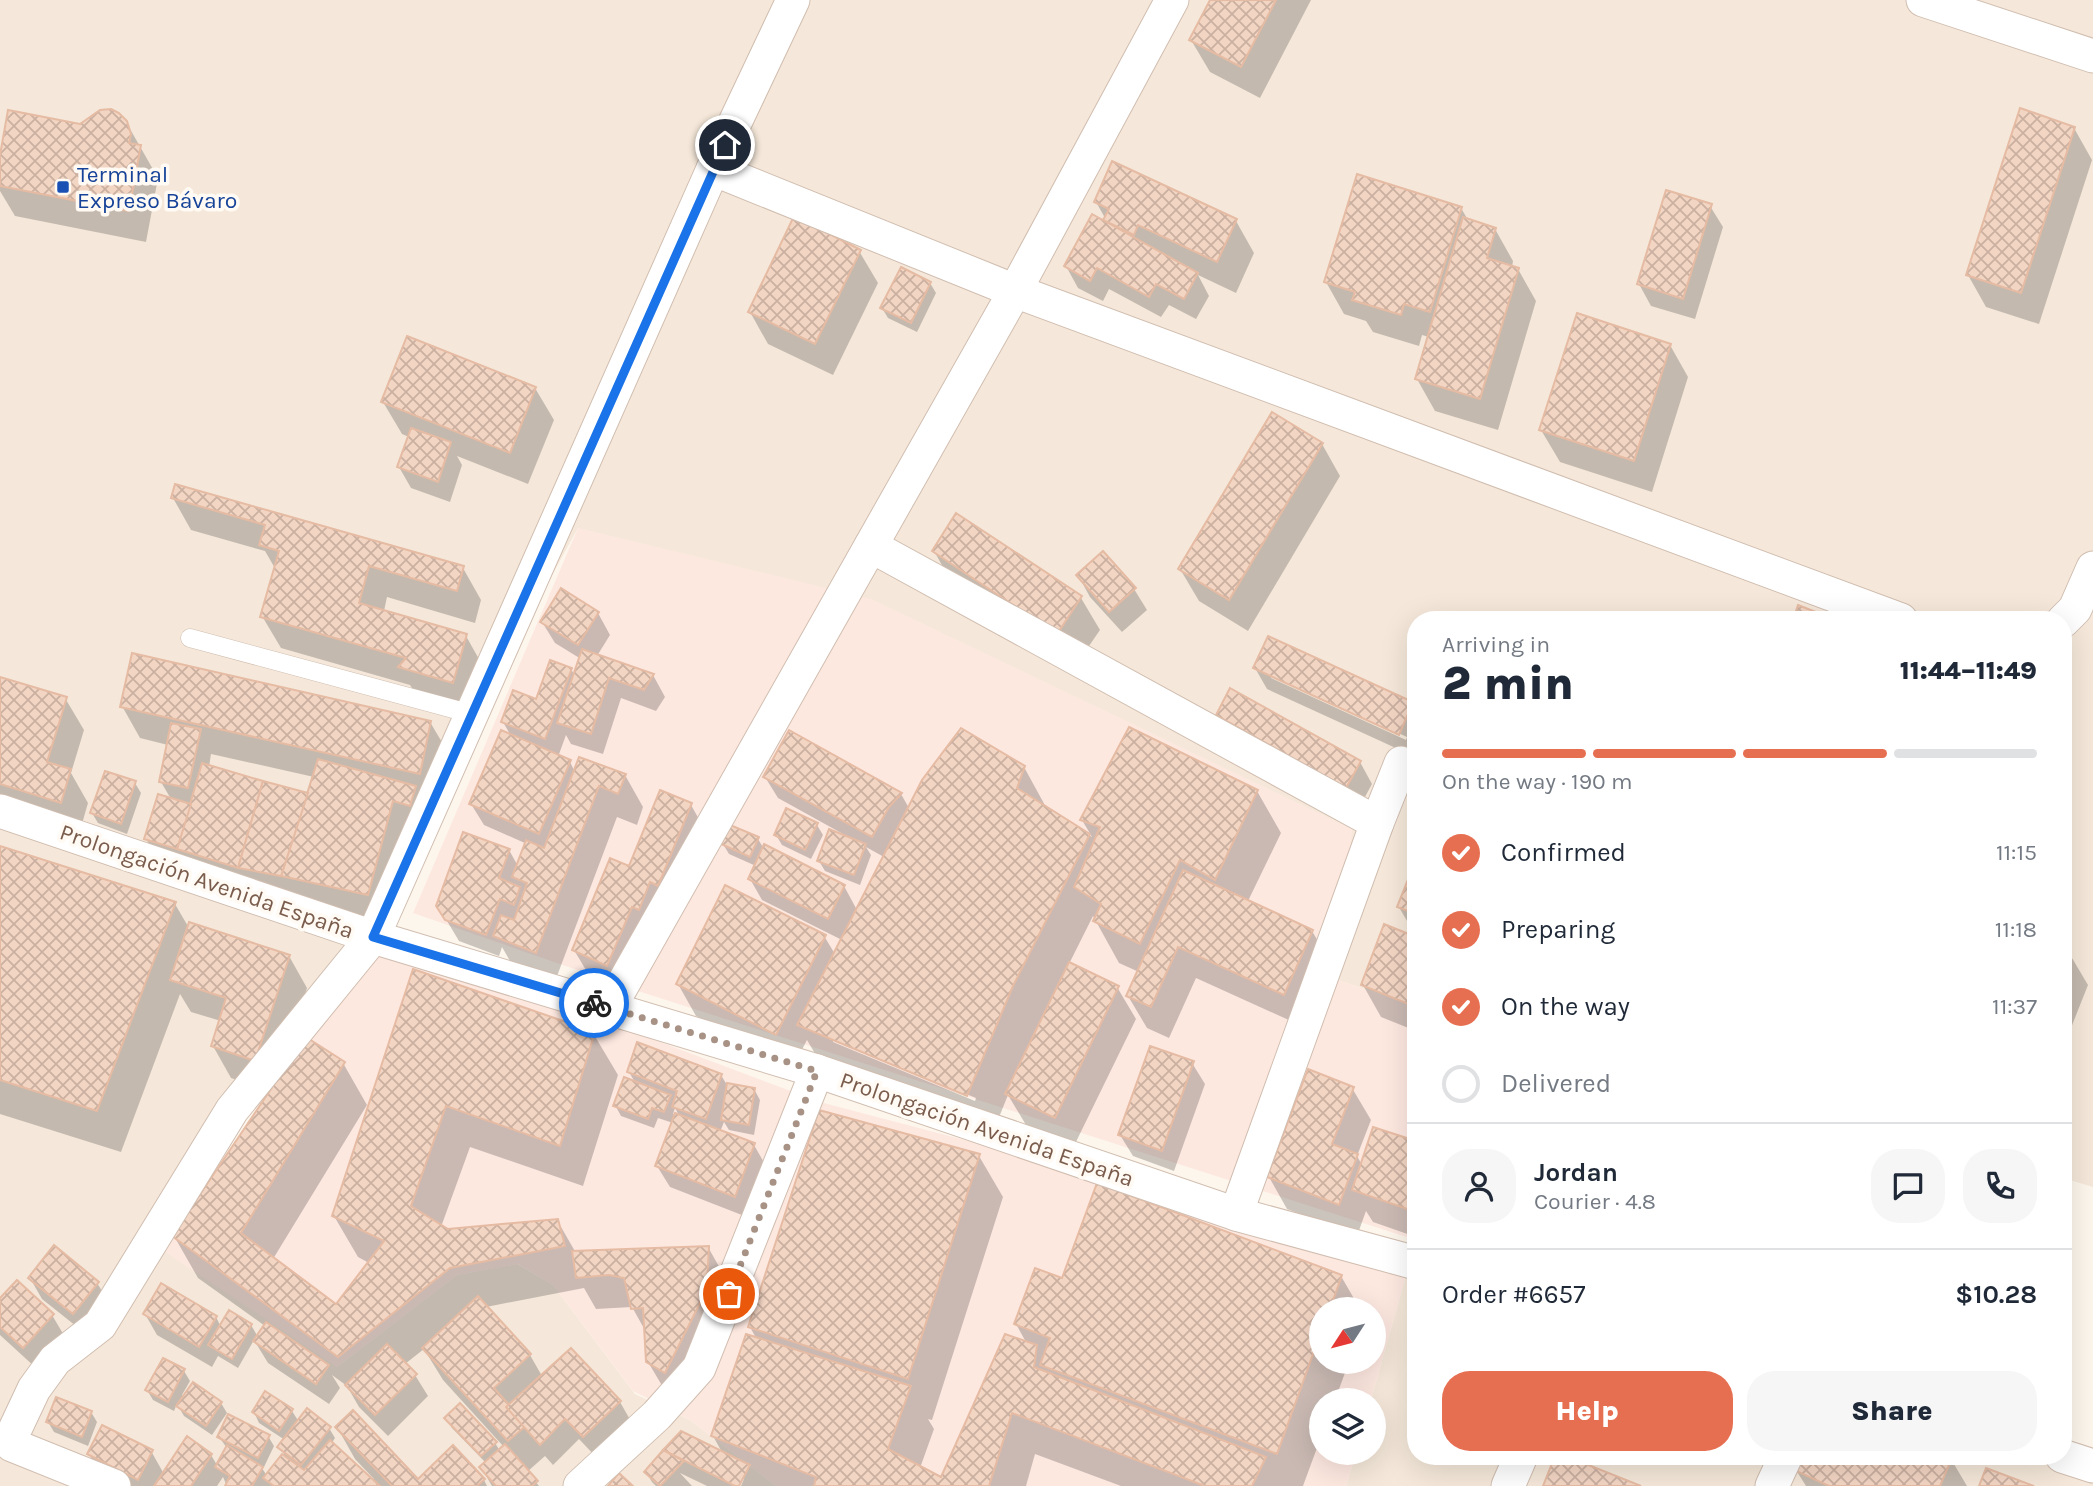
<!DOCTYPE html>
<meta charset="utf-8">
<style>
:root{--surface:#fff;--page:#f6f6f7;--text:#1f2937;--muted:#747a83;--line:#e0e1e3;--accent:#e76f51}
body{margin:0;font-family:Karla,sans-serif;background:var(--page);color:var(--text);height:100vh;display:flex;flex-direction:column;font-size:26px;white-space:nowrap}
*{box-sizing:border-box;margin:0}
p{font-size:23px;color:var(--muted)}
.icon{flex:none;width:38px;height:38px;fill:none;stroke:currentColor;stroke-width:2;stroke-linecap:round;stroke-linejoin:round}
.map{position:relative;flex:1;overflow:hidden}
.panel{position:absolute;left:1407px;top:611px;width:665px;height:854px;display:flex;flex-direction:column;background:var(--surface);border-radius:28px;box-shadow:0 7px 28px #0002}
.panel>*{flex:none}
.needle{width:46px;rotate:234deg}
.fabs{position:absolute;left:1309px;top:1297px;display:grid;gap:14px}
.fabs a{display:grid;place-items:center;width:77px;height:77px;border-radius:50%;background:var(--surface);box-shadow:0 7px 28px #0002;font-size:35px}
.pin{position:absolute;display:grid;place-items:center;width:60px;height:60px;color:#fff;margin:-30px;border:4px solid #fff;border-radius:50%;box-shadow:0 2px 7px #0007}
.courier{position:absolute;display:grid;place-items:center;width:70px;height:70px;margin:-35px;border:5px solid #1a73e8;border-radius:50%;background:#fff;color:#222;box-shadow:0 2px 9px #0007}
.head em{font-style:normal;font-weight:800}
.head div{display:flex;flex-direction:column-reverse}
.head{display:flex;align-items:center;justify-content:space-between;height:119px;padding:0 35px}
h1{font-size:46px;font-weight:800;line-height:52px}
.bar{display:grid;grid-template-columns:repeat(4,1fr);gap:10px 7px;align-content:center;height:84px;padding:0 35px}
.bar i{height:9px;border-radius:5px;background:var(--line)}
.bar .on{background:var(--accent)}
.bar p{grid-column:span 4}
.line{display:flex;align-items:center;gap:18px;padding:0 35px;border-top:2px solid var(--line)}
.line div{flex:1}
.round{display:grid;place-items:center;flex:none;width:74px;height:74px;border-radius:28px;background:var(--page)}
ol{padding:0 35px;list-style:none}
li{display:flex;align-items:center;gap:21px;height:77px}
li p{margin-inline-start:auto}
li .icon{padding:7px;border-radius:50%;background:var(--accent);color:#fff;stroke-width:4}
li:last-child{color:var(--muted)}
li i{width:38px;height:38px;border:4px solid var(--line);border-radius:50%}
.primary-button{display:flex;gap:14px;margin-top:auto;padding:14px 35px}
.primary-button a{flex:1;height:80px;border-radius:28px;background:var(--accent);color:#fff;font-size:28px;font-weight:800;line-height:80px;text-align:center}
.primary-button a+a{background:var(--page);color:var(--text)}
.map>svg:first-child{display:block}
.residential{fill:#f5e8da}
.commercial{fill:#fde8e0;fill-rule:evenodd}
.shadow{fill:#0003;fill-rule:evenodd}
.building{fill:url(#building-cross-hatch);stroke:#e6bba3;stroke-width:2}
.lines{fill:none;stroke-linecap:round;stroke-linejoin:round}
.service-casing{stroke:#d1beb0;stroke-width:19}
.minor-casing{stroke:#d1beb0;stroke-width:35}
.service{stroke:#fff;stroke-width:18}
.minor{stroke:#fff;stroke-width:33}
.done{stroke:#a89285;stroke-width:7;stroke-dasharray:0 12.6}
.route{stroke:#1a73e8;stroke-width:9}
.transit-dot{fill:#1a4fb4;stroke:#fffaf3;stroke-width:2.5}
.labels{text-anchor:middle;stroke-width:7;stroke-linejoin:round;paint-order:stroke}
.transit-label{font-size:23px;fill:#164399;stroke:#fffaf3;text-anchor:start}
.street-label{font-size:23px;fill:#7a5c4d;stroke:#fffaf3}
</style>
<div class="map">
<svg width="2093" height="1486" viewBox="0 0 2093 1486">
<defs>
<pattern id="building-cross-hatch" width="8" height="8" patternUnits="userSpaceOnUse" patternTransform="scale(1.75)"><rect width="8" height="8" fill="#f3d5c3"/><path d="M0 0l8 8M0 8l8-8" fill="none" stroke="#cab0a1"/></pattern>
</defs>
<rect width="100%" height="100%" fill="#fdf6ec"/>
<g class="residential">
<path d="M0,0H2093V1187L2063,1178V620H1416V1006L1337,980L578,528L349,944L166,1241L337,1367L457,1275L517,1264L553,1285L635,1394L690,1420L776,1486H0Z"/>
<path d="M1411,1257L1416,1258V1456H2061L2093,1466V1486H1346L1356,1453L1374,1452V1400H1371Z"/>
</g>
<g class="commercial">
<path d="M578,528L871,599L1352,829L1337,980L1416,1006V1240L641,992L413,913Z"/>
<path d="M374,949L631,1031L820,1102L1411,1257L1371,1400H1321V1452L1356,1453L1346,1486H776L690,1420L633,1391L553,1285L518,1264L457,1275L337,1367L164,1251ZM1321,1309H1374V1362H1321Z"/>
</g>
<g class="shadow">
<path d="M1212,0H1311L1260,98L1210,72L1191,40Z"/>
<path d="M126,122L158,178L146,242L15,216L0,191V164L81,126Z"/>
<path d="M2074,128L2092,160L2039,324L1986,307L1968,275Z"/>
<path d="M1096,202L1236,221L1254,253L1236,293L1198,275L1209,296L1196,319L1169,305L1161,317L1109,289L1103,301L1078,288L1066,266L1109,225Z"/>
<path d="M1710,206L1723,227L1695,319L1651,306L1639,284Z"/>
<path d="M1461,208L1468,220L1495,229L1513,261L1512,267L1518,269L1536,301L1498,430L1435,411L1417,379L1429,337L1422,335L1419,346L1373,332L1366,321L1344,314L1326,282Z"/>
<path d="M859,251L878,283L833,375L768,344L750,312Z"/>
<path d="M930,283L936,293L917,332L888,318L882,308Z"/>
<path d="M1670,345L1688,377L1652,492L1560,462L1541,430Z"/>
<path d="M535,388L554,420L528,484L457,456L462,465L450,502L411,488L399,467L409,437L402,434L383,402Z"/>
<path d="M1322,444L1340,476L1248,631L1199,601L1180,569Z"/>
<path d="M173,498L463,568L481,600L475,623L387,597L384,611L466,636L484,668L471,714L419,699L410,685L281,648L262,616L276,570L265,551L191,530Z"/>
<path d="M957,515L1081,598L1100,630L1076,665L952,583L934,551Z"/>
<path d="M1078,575L1134,589L1147,610L1122,632L1090,597Z"/>
<path d="M598,613L610,635L597,656L653,675L665,697L656,711L621,698L603,754L571,744L566,735L558,757L570,762L575,772L625,775L643,807L637,825L617,817L554,984L514,968L502,947L499,956L459,941L438,906L509,850L518,866L527,844L484,825L471,804L511,736L503,722L537,701L571,669L575,676L581,659L555,643L542,622Z"/>
<path d="M1255,668L1412,704L1416,710V745L1411,755L1267,689ZM1271,674L1407,737L1406,740L1271,678Z"/>
<path d="M0,679L65,698L84,730L71,773L88,803L79,834L0,810Z"/>
<path d="M122,706L430,722L449,754L386,927L152,849L146,839L171,799L161,782L168,745L140,738ZM211,754L314,777L308,795L209,767Z"/>
<path d="M1218,715L1360,762L1372,784L1359,808L1230,736Z"/>
<path d="M1024,767L1047,809L1092,837L1082,820L1257,791L1281,833L1248,901L1312,931L1331,963L1302,1026L1196,978L1169,1038L1147,1028L1128,996L1139,972L1119,963L1093,916L1069,964L1117,987L1136,1019L1073,1148L1026,1125L1008,1095L991,1137L823,1067L807,1040L794,1065L696,1016L678,984L824,936L835,954L842,940L762,900L750,879L756,866L729,854L723,844L758,839L764,849L844,886L857,910L884,857L866,847L871,855L860,885L825,871L819,861L843,834L778,798L765,777L901,794L909,808ZM833,1039L976,1098L975,1101L833,1042Z"/>
<path d="M135,783L141,793L127,834L98,823L92,813Z"/>
<path d="M691,805L709,837L625,997L593,982L574,950L630,869Z"/>
<path d="M817,825L823,835L811,859L782,845L776,835Z"/>
<path d="M0,847L175,904L189,928L289,956L307,988L277,1081L343,1063L367,1105L273,1259L337,1306L369,1263L358,1257L334,1216L414,972L593,1033L618,1075L583,1186L470,1147L441,1227L447,1231L557,1220L576,1253L708,1247L726,1279L667,1394L648,1362L646,1332L632,1307L596,1309L584,1288L486,1307L530,1355L542,1376L620,1402L632,1423L596,1457L579,1439L553,1465L545,1456L527,1472L539,1486H492L481,1467L486,1463L452,1428L446,1418L495,1443L500,1451L504,1447L443,1380L424,1349L405,1364L415,1375L428,1396L388,1436L359,1407L347,1386L332,1375L340,1388L329,1404L268,1363L254,1340L238,1368L218,1356L212,1367L157,1335L145,1314L216,1317L221,1327L251,1325L258,1337L265,1326L198,1278L174,1236L271,1091L231,1078L213,1046L221,1021L191,1012L180,994L121,1152L0,1114Z"/>
<path d="M1416,849V869L1411,861Z"/>
<path d="M1416,876V930L1411,928L1399,907Z"/>
<path d="M1416,939V1031L1381,1017L1363,985Z"/>
<path d="M2063,950L2069,953L2088,985L2063,1048Z"/>
<path d="M1192,1063L1205,1084L1174,1171L1133,1156L1120,1135Z"/>
<path d="M629,1072L721,1075L727,1085L754,1089L760,1100L754,1135L729,1130L724,1122L720,1132L754,1145L766,1166L747,1217L670,1187L657,1166L673,1123L658,1118L654,1128L621,1116L615,1105L636,1084ZM675,1108L680,1117L673,1114Z"/>
<path d="M1352,1088L1371,1120L1357,1156L1362,1165L1416,1143V1237L1373,1222L1366,1211L1357,1236L1287,1209L1269,1177Z"/>
<path d="M979,1156L1003,1197L932,1420L928,1419L934,1429L920,1468L941,1480L1027,1344L1016,1324L1063,1281L1341,1276L1360,1309H1321V1362H1349L1335,1400H1321V1437L1303,1486H1121L1035,1454L1026,1486H741L744,1479H741L737,1486H707L680,1473L692,1486H656L652,1482L646,1472L681,1433L723,1454L713,1436L757,1340L750,1327Z"/>
<path d="M30,1278L97,1283L110,1304L86,1334L42,1299Z"/>
<path d="M0,1301L52,1315L65,1337L36,1368L0,1335Z"/>
<path d="M184,1371L190,1381L182,1395L221,1403L227,1413L212,1435L184,1416L177,1404L174,1411L153,1400L147,1390Z"/>
<path d="M292,1411L299,1422L329,1428L335,1438L331,1444L372,1481L374,1479L355,1459L337,1427L418,1482L484,1480L487,1486H227L223,1477L217,1486H122L102,1476L89,1454L151,1451L164,1474L211,1455L217,1465L227,1448L219,1437L268,1436L274,1446L264,1467L260,1465L267,1476L284,1454L279,1447L285,1440L259,1423L254,1412Z"/>
<path d="M91,1412L97,1422L88,1446L54,1432L48,1422Z"/>
<path d="M1803,1456H1942L1951,1459L1967,1486H1806L1796,1470Z"/>
</g>
<g class="building">
<path d="M1210,0H1276L1241,67L1189,40Z"/>
<path d="M2020,108L2075,127L2021,293L1966,275Z"/>
<path d="M111,109L119,113L127,121L131,134L129,143L141,145L129,211L0,186V155L8,110L80,124L100,110Z"/>
<path d="M1112,161L1237,219L1217,262L1138,225L1134,235L1103,220L1109,209L1094,202Z"/>
<path d="M1357,174L1462,207L1430,312L1404,304L1401,315L1352,300L1355,292L1324,282Z"/>
<path d="M1666,190L1712,204L1683,299L1637,284Z"/>
<path d="M1092,214L1198,273L1184,299L1156,284L1149,297L1097,268L1090,281L1064,266Z"/>
<path d="M794,216L861,250L815,344L748,312Z"/>
<path d="M1463,217L1496,228L1487,258L1519,268L1480,399L1415,379Z"/>
<path d="M901,267L931,282L911,323L880,308Z"/>
<path d="M1577,313L1671,344L1634,461L1539,430Z"/>
<path d="M407,336L536,387L510,453L381,402Z"/>
<path d="M1272,412L1323,443L1229,600L1178,569Z"/>
<path d="M411,428L451,442L438,482L397,467Z"/>
<path d="M175,484L464,566L457,591L369,566L359,603L467,634L453,683L398,667L406,658L260,617L279,551L259,545L265,525L171,498Z"/>
<path d="M956,513L1082,596L1057,634L932,551Z"/>
<path d="M1103,551L1136,588L1109,612L1076,575Z"/>
<path d="M561,588L599,612L578,645L540,622Z"/>
<path d="M1798,605L1836,620H1793Z"/>
<path d="M1268,636L1413,702L1399,735L1253,668Z"/>
<path d="M582,649L654,674L644,690L609,678L591,734L557,723Z"/>
<path d="M132,653L431,721L420,774L120,707Z"/>
<path d="M550,660L572,668L545,739L501,722L513,690L536,699Z"/>
<path d="M0,677L67,697L47,762L71,769L61,803L0,784Z"/>
<path d="M1230,688L1361,761L1346,788L1216,715Z"/>
<path d="M171,723L201,729L188,788L159,782Z"/>
<path d="M1129,727L1258,790L1215,880L1180,860L1140,944L1093,921L1101,904L1074,887L1100,827L1080,820Z"/>
<path d="M961,728L1025,766L1017,788L1090,834L1013,986L967,1096L797,1025L922,780Z"/>
<path d="M501,730L571,760L539,834L469,804Z"/>
<path d="M789,730L902,793L889,807L872,837L763,777Z"/>
<path d="M579,757L626,774L618,794L599,786L536,953L493,936L501,915L514,920L527,883L512,877L526,840L544,848Z"/>
<path d="M318,759L416,786L410,806L393,801L368,895L281,876Z"/>
<path d="M202,763L263,781L238,868L177,849Z"/>
<path d="M105,771L136,781L121,824L90,813Z"/>
<path d="M263,781L308,793L281,876L238,868Z"/>
<path d="M660,790L692,803L658,886L650,882L639,910L632,907L607,966L572,950L610,858L629,866Z"/>
<path d="M158,794L191,804L177,849L144,839Z"/>
<path d="M786,808L818,823L805,850L774,835Z"/>
<path d="M730,825L759,837L750,857L721,844Z"/>
<path d="M829,829L866,844L854,875L817,861Z"/>
<path d="M463,832L510,849L499,878L520,887L514,905L500,899L486,935L445,920L436,906Z"/>
<path d="M764,844L845,885L828,919L748,879Z"/>
<path d="M0,846L176,902L97,1111L0,1080Z"/>
<path d="M1183,870L1313,930L1284,995L1178,947L1151,1007L1126,996Z"/>
<path d="M1411,872L1416,874V914L1397,907Z"/>
<path d="M725,885L826,935L776,1035L676,984Z"/>
<path d="M189,922L290,955L255,1061L211,1046L226,998L170,980Z"/>
<path d="M1384,924L1416,937V1007L1361,985Z"/>
<path d="M1069,962L1119,986L1055,1118L1005,1094Z"/>
<path d="M413,969L595,1032L560,1146L446,1106L411,1206L448,1229L558,1219L565,1246L450,1268L338,1357L172,1236L306,1037L345,1062L241,1233L336,1304L384,1241L332,1216Z"/>
<path d="M637,1042L722,1074L706,1119L672,1107L677,1091L627,1072Z"/>
<path d="M1150,1046L1194,1061L1162,1151L1118,1135Z"/>
<path d="M1308,1069L1354,1087L1332,1144L1358,1154L1339,1205L1267,1177Z"/>
<path d="M624,1077L671,1095L664,1112L652,1108L648,1119L613,1106Z"/>
<path d="M727,1083L755,1088L749,1125L721,1120Z"/>
<path d="M819,1110L980,1154L908,1379L748,1327Z"/>
<path d="M675,1113L755,1143L735,1197L655,1166Z"/>
<path d="M1373,1127L1416,1141V1212L1352,1190Z"/>
<path d="M1097,1183L1342,1275L1330,1309H1321V1332L1277,1454L1040,1365L1050,1338L1014,1324L1035,1268L1062,1278Z"/>
<path d="M54,1245L99,1282L73,1314L28,1278Z"/>
<path d="M709,1246L707,1284L701,1301L665,1373L646,1362L643,1308L631,1309L624,1278L609,1275L576,1278L572,1251Z"/>
<path d="M17,1280L54,1314L23,1348L0,1327V1298Z"/>
<path d="M161,1283L217,1316L199,1347L143,1314Z"/>
<path d="M478,1296L531,1354L494,1388L527,1425L508,1441L422,1348Z"/>
<path d="M229,1310L252,1324L232,1359L208,1345Z"/>
<path d="M266,1322L329,1365L316,1384L253,1341Z"/>
<path d="M746,1334L911,1386L888,1449L941,1477L1005,1334L1037,1345L1034,1367L1266,1457L1252,1486H1205L1012,1413L989,1486H814L816,1477L711,1436Z"/>
<path d="M387,1344L417,1374L375,1415L345,1385Z"/>
<path d="M571,1348L621,1401L583,1437L565,1419L540,1445L506,1407Z"/>
<path d="M163,1358L185,1369L168,1402L145,1390Z"/>
<path d="M193,1382L222,1402L206,1426L176,1406Z"/>
<path d="M265,1391L293,1409L279,1431L252,1412Z"/>
<path d="M56,1397L92,1411L82,1437L46,1422Z"/>
<path d="M460,1403L497,1442L481,1456L444,1418Z"/>
<path d="M307,1408L331,1427L301,1465L277,1447Z"/>
<path d="M353,1410L418,1479L453,1445L485,1479L477,1486H392L335,1427Z"/>
<path d="M228,1414L270,1435L258,1458L217,1437Z"/>
<path d="M102,1425L153,1450L138,1480L87,1454Z"/>
<path d="M681,1431L750,1465L739,1486H735L663,1450Z"/>
<path d="M187,1436L212,1454L191,1486H154Z"/>
<path d="M330,1440L380,1486H274L263,1478L282,1454L304,1470Z"/>
<path d="M505,1444L538,1481L532,1486H496L479,1467Z"/>
<path d="M227,1445L263,1467L252,1486H225L230,1476L215,1467Z"/>
<path d="M663,1450L684,1461L660,1486L644,1472Z"/>
<path d="M1555,1456H1566L1641,1486H1543Z"/>
<path d="M1801,1456H1947L1952,1458L1940,1486H1829L1794,1470Z"/>
<path d="M1986,1468L2034,1486H1979Z"/>
<path d="M619,1473L633,1486H608Z"/>
</g>
<g class="lines">
<defs>
<path id="service" d="M190,638L472,714"/>
<g id="minor">
<path d="M1923,0L2093,56"/>
<path d="M713,169L1015,291L1901,620"/>
<path d="M871,546L1377,823"/>
<path d="M2063,621L2075,609L2093,568"/>
<path d="M0,811L373,937L817,1071L1236,1214L1416,1263"/>
<path d="M610,1007L1015,291L1172,0"/>
<path d="M1236,1214L1377,823L1401,763"/>
<path d="M2062,1456L2093,1466"/>
<path d="M114,1486L12,1445L9,1442L34,1389L55,1360L100,1325L232,1110L373,937L713,169L793,0"/>
<path d="M580,1486L657,1415L699,1368L817,1071"/>
<path d="M1508,1486L1521,1456"/>
<path d="M1772,1486L1786,1456"/>
</g>
</defs>
<use href="#service" class="service-casing"/>
<use href="#minor" class="minor-casing"/>
<use href="#service" class="service"/>
<use href="#minor" class="minor"/>
</g>
<g class="lines">
<path class="done" d="M594,1003L817,1071L729,1294"/>
<path class="route" d="M594,1003L373,937L725,145"/>
</g>
<rect class="transit-dot" x="56" y="180" width="14" height="14" rx="3.5"/>
<g class="labels">
<g class="transit-label">
<text x="77" y="182">Terminal<tspan x="77" dy="26">Expreso Bávaro</tspan></text>
</g>
<g class="street-label">
<text transform="translate(207 881) rotate(19)" y="8">Prolongación Avenida España</text>
<text transform="translate(987 1129) rotate(19)" y="8">Prolongación Avenida España</text>
</g>
</g>
</svg>
<div class="fabs">
<a><svg class="needle" viewBox="-14 -14 28 28"><path d="M0-13l5 13h-10z" fill="#e53935"/><path d="M0 13l5-13h-10z" fill="#747a83"/></svg></a>
<a><svg class="icon" aria-label="layers" viewBox="0 0 24 24"><path d="M12 4l9 5-9 5-9-5zM3 14l9 5 9-5"/></svg></a>
</div>
<div class="pin" style="left:729px;top:1294px;background:#ea580c"><svg class="icon" aria-label="bag" viewBox="0 0 24 24"><path d="M5 8h14l-1 12H6zM9 8a3 3 0 0 1 6 0"/></svg></div>
<div class="pin" style="left:725px;top:145px;background:#1f2937"><svg class="icon" aria-label="home" viewBox="0 0 24 24"><path d="M3 11l9-7 9 7M6 9v11h12V9"/></svg></div>
<div class="courier" style="left:594px;top:1003px"><svg class="icon" aria-label="bike" viewBox="0 0 24 24"><circle cx="6" cy="16" r="4"/><circle cx="18" cy="16" r="4"/><path d="M6 16l4-8h5l3 8M10 8l3 8H6M13 5h3"/></svg></div>
<section class="panel">
<div class="head"><div><h1>2 min</h1><p>Arriving in</p></div><em>11:44–11:49</em></div>
<div class="bar"><i class="on"></i><i class="on"></i><i class="on"></i><i></i><p>On the way · 190 m</p></div>
<ol>
<li><svg class="icon" aria-label="check" viewBox="0 0 24 24"><path d="M5 12l5 5 9-10"/></svg>Confirmed<p>11:15</p></li>
<li><svg class="icon" aria-label="check" viewBox="0 0 24 24"><path d="M5 12l5 5 9-10"/></svg>Preparing<p>11:18</p></li>
<li><svg class="icon" aria-label="check" viewBox="0 0 24 24"><path d="M5 12l5 5 9-10"/></svg>On the way<p>11:37</p></li>
<li><i></i>Delivered</li>
</ol>
<div class="line" style="height:126px"><a class="round"><svg class="icon" aria-label="person" viewBox="0 0 24 24"><circle cx="12" cy="8" r="4"/><path d="M4 21q1-7 8-7t8 7"/></svg></a><div><b>Jordan</b><p>Courier · 4.8</p></div><a class="round"><svg class="icon" aria-label="chat" viewBox="0 0 24 24"><path d="M4 5h16v11H9l-5 4z"/></svg></a><a class="round"><svg class="icon" aria-label="phone" viewBox="0 0 24 24"><path d="M5 4h4l2 5-3 2q2 4 5 5l2-3 5 2v4C11 20 4 13 5 4z"/></svg></a></div>
<div class="line" style="height:91px"><div>Order #6657</div><b>$10.28</b></div>
<div class="primary-button"><a>Help</a><a>Share</a></div>
</section>
</div>
